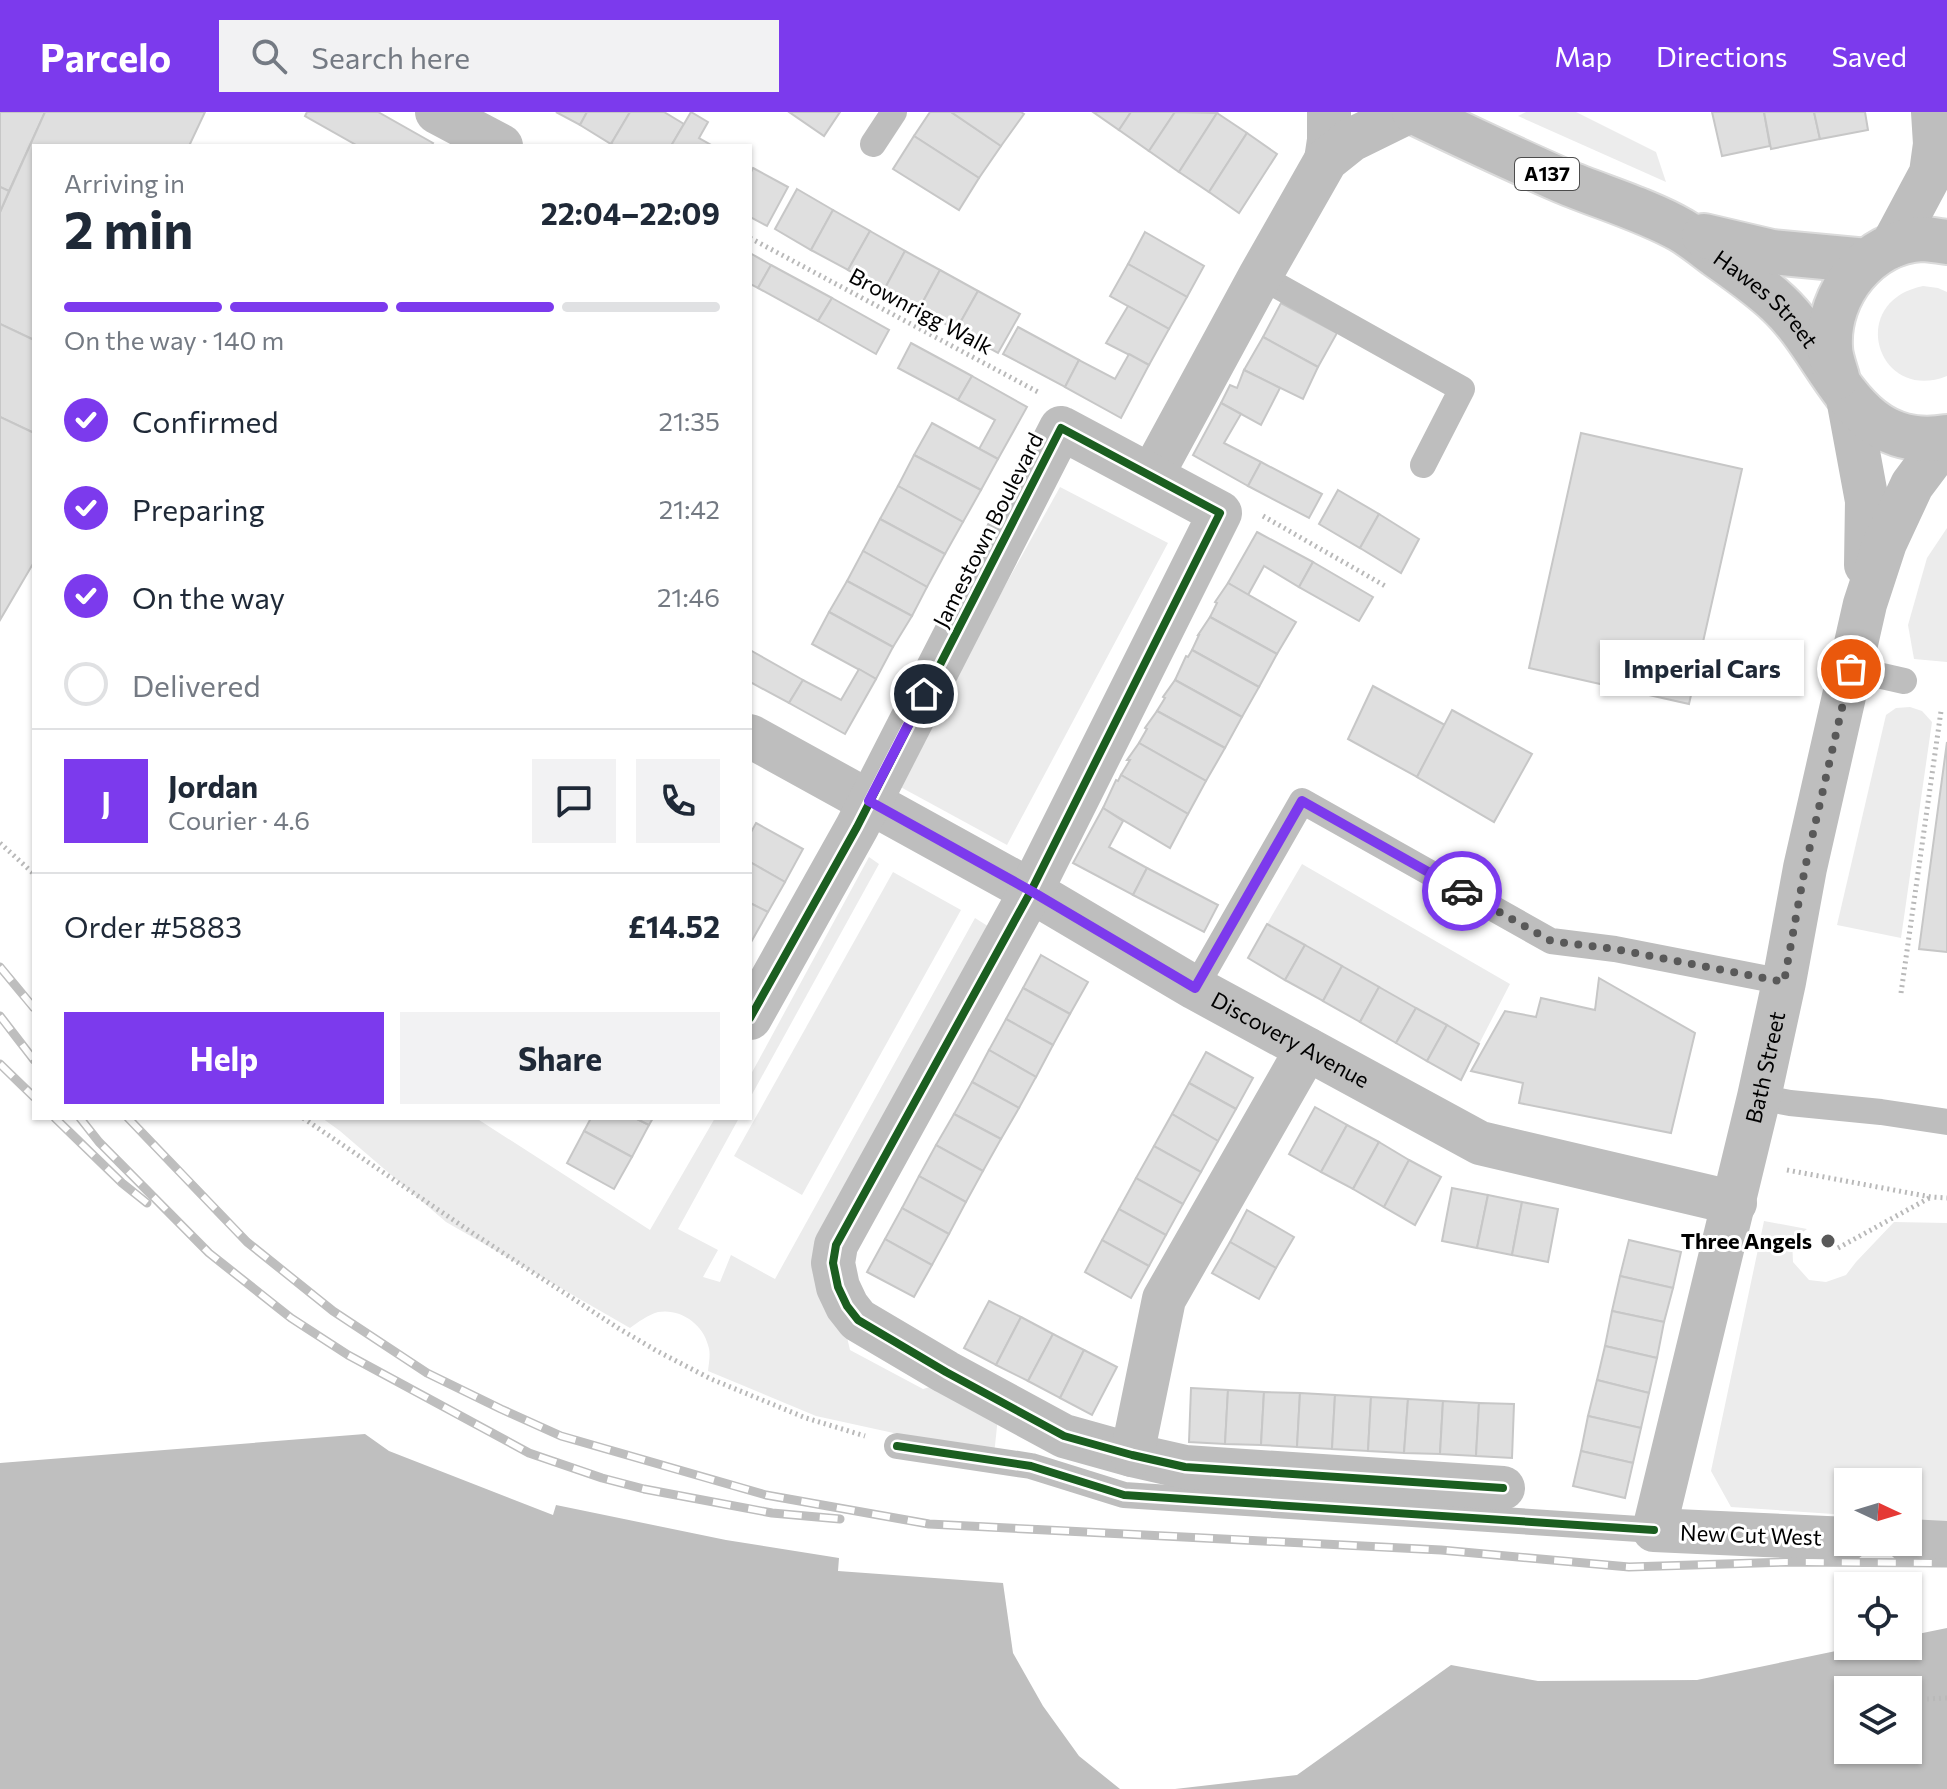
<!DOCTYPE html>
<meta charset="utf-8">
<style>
:root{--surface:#fff;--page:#f2f2f3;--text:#1f2937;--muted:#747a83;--line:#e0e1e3;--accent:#7c3aed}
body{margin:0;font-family:Commissioner,sans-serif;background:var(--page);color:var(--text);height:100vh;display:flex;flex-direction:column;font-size:30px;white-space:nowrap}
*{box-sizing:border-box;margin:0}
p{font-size:26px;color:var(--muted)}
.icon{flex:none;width:44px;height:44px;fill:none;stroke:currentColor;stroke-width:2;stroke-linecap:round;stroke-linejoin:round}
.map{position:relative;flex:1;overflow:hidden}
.panel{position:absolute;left:32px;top:32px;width:720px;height:976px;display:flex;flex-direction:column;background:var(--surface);border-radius:0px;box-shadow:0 2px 6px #0004}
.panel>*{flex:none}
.needle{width:52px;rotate:94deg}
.controls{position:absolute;left:1834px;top:1356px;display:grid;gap:16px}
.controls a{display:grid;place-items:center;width:88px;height:88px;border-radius:0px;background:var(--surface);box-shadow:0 2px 6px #0004;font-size:40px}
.pin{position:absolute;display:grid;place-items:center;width:68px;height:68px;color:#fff;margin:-34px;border:4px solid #fff;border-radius:50%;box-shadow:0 2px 8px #0007}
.courier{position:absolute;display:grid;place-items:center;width:80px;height:80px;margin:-40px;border:6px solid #7c3aed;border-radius:50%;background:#fff;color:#222;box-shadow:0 2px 10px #0007}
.bubble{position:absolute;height:56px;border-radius:0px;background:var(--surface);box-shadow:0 2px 6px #0004;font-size:26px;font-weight:700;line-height:56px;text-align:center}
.head em{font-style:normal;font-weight:700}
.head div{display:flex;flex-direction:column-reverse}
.head{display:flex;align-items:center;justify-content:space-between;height:136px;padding:0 32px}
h1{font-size:52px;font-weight:700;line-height:60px}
.bar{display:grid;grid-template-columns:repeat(4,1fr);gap:12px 8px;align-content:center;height:96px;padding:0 32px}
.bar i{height:10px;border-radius:6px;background:var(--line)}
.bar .current{background:var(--accent)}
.bar p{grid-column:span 4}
.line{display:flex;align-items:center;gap:20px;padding:0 32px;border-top:2px solid var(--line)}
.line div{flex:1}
.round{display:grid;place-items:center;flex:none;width:84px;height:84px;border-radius:0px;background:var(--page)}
ol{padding:0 32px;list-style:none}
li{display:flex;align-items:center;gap:24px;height:88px}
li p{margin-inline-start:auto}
li .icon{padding:8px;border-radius:50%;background:var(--accent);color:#fff;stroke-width:4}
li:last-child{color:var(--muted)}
li i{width:44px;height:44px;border:4px solid var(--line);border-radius:50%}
.button{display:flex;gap:16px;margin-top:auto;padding:16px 32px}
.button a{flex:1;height:92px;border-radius:0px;background:var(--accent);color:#fff;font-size:32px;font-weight:700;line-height:92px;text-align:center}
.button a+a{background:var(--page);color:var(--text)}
header{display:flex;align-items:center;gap:48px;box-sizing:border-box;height:112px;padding:0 40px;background:var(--accent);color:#fff}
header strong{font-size:38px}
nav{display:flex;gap:44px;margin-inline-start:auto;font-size:28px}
.search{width:560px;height:72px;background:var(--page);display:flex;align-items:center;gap:20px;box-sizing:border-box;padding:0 28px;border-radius:0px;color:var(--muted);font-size:30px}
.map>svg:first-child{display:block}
.green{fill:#ececec}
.water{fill:#bfbfbf;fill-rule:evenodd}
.building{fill:#dfdfdf;stroke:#c7c7c7;stroke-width:2}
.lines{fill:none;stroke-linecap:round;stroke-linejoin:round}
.primary-casing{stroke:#dbdbdb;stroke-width:48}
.path{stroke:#b9b9b9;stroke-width:5;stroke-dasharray:2 4;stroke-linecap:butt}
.service{stroke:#bebebe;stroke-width:26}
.minor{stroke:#bebebe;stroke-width:44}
.tertiary{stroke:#bebebe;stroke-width:44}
.primary{stroke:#bebebe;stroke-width:44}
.rail-casing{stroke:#bebebe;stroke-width:9}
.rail{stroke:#fff;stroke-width:6;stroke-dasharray:18;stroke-linecap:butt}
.cycleway-casing{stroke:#fff;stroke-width:13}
.cycleway{stroke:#1b5e20;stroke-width:8}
.done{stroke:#595959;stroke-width:8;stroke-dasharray:0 14.4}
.route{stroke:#7c3aed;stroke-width:10}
.poi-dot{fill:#595959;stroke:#fff;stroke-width:3}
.labels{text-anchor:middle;stroke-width:6;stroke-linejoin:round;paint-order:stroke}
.shield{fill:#fff;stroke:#4c4c4c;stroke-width:2}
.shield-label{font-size:20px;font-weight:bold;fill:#000}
.street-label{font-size:22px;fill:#000;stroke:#fff}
.poi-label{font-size:22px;font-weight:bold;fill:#000;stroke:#fff;text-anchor:end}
</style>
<header>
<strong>Parcelo</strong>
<div class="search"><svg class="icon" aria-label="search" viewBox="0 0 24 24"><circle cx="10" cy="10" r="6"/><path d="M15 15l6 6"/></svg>Search here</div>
<nav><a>Map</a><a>Directions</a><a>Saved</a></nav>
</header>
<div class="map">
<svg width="1947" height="1677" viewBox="0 0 1947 1677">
<rect width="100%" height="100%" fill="#fff"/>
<g class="green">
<path d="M1526,0H1576L1656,40L1666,70L1518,4Z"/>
<path d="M1923,174L1938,176L1947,180V264C1878,292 1845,190 1923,174Z"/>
<path d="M1060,375L1168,431L1007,733L895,672Z"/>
<path d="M1947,416V550L1914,547L1908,513L1927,446Z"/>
<path d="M1910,595L1922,599L1932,610L1901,826L1837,813L1886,603L1896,596Z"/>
<path d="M869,745L879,752L750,986V964Z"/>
<path d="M1302,752L1510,872L1479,932L1267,812Z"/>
<path d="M893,760L961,798L802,1083L734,1044Z"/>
<path d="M975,806L994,818L823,1123L850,1238L923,1277L940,1272L998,1305L994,1343L816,1304L708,1259C709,1250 711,1241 708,1233C703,1212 680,1196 658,1200C648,1203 638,1210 630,1216L446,1110L340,1019L322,1006H476L650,1118L715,1006H739L678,1117L718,1138L703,1165L720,1170L731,1143L775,1167Z"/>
<path d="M1764,1109L1807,1117L1792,1128L1793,1150L1809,1168L1826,1170L1846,1163L1856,1150L1894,1110L1947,1111V1410L1908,1408V1370H1848V1403L1731,1395L1711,1359Z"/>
</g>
<g class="water">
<path d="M365,1322L389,1339L553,1403L556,1393L726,1428L839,1446L838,1459L1003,1471L1013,1541L1043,1594L1079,1644L1120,1677H0V1351Z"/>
<path d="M1947,1516V1677H1175L1297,1663L1451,1553L1538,1569L1697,1568L1860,1534H1908V1524ZM1848,1578H1908V1638H1848Z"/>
</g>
<g class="building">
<path d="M0,0H45L9,79L0,75Z"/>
<path d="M45,0H205L189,34H34V228L0,212V100Z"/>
<path d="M307,0H378L433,31L431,34H358L305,4Z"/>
<path d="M556,0H587L580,13Z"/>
<path d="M587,0H630L611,32L580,13Z"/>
<path d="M630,0H664L684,12L671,34H616L611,32Z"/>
<path d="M691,0L708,10L699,26L713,34H671Z"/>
<path d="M789,0H840L824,24Z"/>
<path d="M930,0H951L1001,34L979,66L914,24Z"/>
<path d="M951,0H1021L1024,2L1001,34Z"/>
<path d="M1093,0H1131L1119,18Z"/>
<path d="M1131,0H1175L1149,39L1119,18Z"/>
<path d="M1175,0L1217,1L1179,60L1149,39Z"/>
<path d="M1712,0H1764L1770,34L1722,44Z"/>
<path d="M1764,0H1814L1820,27L1771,37Z"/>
<path d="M1814,0H1865L1868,18L1820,27Z"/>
<path d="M1217,1L1247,21L1209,80L1179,60Z"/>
<path d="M1247,21L1277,42L1239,101L1209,80Z"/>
<path d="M914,24L979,66L959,98L893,57Z"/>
<path d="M753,56L788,75L767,114L750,105V62Z"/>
<path d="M0,75L9,79L0,100Z"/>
<path d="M797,77L833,98L811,138L775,117Z"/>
<path d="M833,98L870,119L848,158L811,138Z"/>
<path d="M870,119L905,139L884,178L848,158Z"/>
<path d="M1145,120L1204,154L1187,185L1128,152Z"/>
<path d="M905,139L940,158L919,197L884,178Z"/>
<path d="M750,141L771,153L758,176L750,172Z"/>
<path d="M1128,152L1187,185L1169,217L1110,184Z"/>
<path d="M771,153L832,186L818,209L758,176Z"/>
<path d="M940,158L978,179L956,218L919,197Z"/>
<path d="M978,179L1020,202L998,241L956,218Z"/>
<path d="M832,186L889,218L876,242L818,209Z"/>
<path d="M1281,191L1337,221L1318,255L1263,225Z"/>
<path d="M1128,194L1169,217L1149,253L1106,231Z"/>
<path d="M0,212L34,228V321L0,305Z"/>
<path d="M1018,215L1079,248L1065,275L1003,242Z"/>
<path d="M1263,225L1318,255L1303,287L1244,258Z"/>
<path d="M911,231L972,264L958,288L898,256Z"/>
<path d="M1129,242L1149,253L1121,306L1065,275L1079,248L1115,267Z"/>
<path d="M1244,258L1280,276L1261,313L1221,291L1230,273L1237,276Z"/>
<path d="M972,264L1027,295L998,347L979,337L995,308L958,288Z"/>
<path d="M1221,291L1241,302L1224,331L1261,350L1248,374L1193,343Z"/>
<path d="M0,305L34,321V450L0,508Z"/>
<path d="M932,311L998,347L981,378L914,343Z"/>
<path d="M1581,321L1742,357L1689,592L1529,556Z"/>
<path d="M914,343L981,378L963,410L898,374Z"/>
<path d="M1261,350L1322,382L1309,406L1248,374Z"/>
<path d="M898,374L963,410L945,442L880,407Z"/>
<path d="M1338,378L1379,402L1360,436L1319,412Z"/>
<path d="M1379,402L1419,427L1401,461L1360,436Z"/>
<path d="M880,407L945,442L927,475L863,439Z"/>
<path d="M1257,420L1313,450L1299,475L1264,454L1248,483L1228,471Z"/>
<path d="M863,439L927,475L912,504L847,469Z"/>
<path d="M1313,450L1373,485L1359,509L1299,475Z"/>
<path d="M847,469L912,504L893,535L829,500Z"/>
<path d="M1228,471L1296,510L1277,542L1210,505L1217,491L1215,490Z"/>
<path d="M829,500L893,535L876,567L812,532Z"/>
<path d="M1210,505L1277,542L1259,575L1192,538L1199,523H1198Z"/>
<path d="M750,538L803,568L789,591L750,570Z"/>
<path d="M1192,538L1259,575L1242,605L1175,568L1186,544L1188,545Z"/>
<path d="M859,557L876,567L845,622L789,591L803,568L841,588Z"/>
<path d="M1175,568L1242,605L1225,636L1157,599L1165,586L1163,585Z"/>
<path d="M1373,574L1445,613L1417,665L1348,627Z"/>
<path d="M1452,598L1532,642L1494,710L1417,665Z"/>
<path d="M1157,599L1225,636L1206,669L1139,631L1147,617L1145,616Z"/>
<path d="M1947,630V840L1919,837Z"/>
<path d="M1139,631L1206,669L1188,702L1121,663L1130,648H1127Z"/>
<path d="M1121,663L1188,702L1170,736L1103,696L1116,668L1118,669Z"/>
<path d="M1103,696L1123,709L1109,735L1147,756L1133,783L1073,751Z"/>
<path d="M756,711L803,737L785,770L750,750V722Z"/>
<path d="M750,750L785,770L768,800L750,791Z"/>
<path d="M1147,756L1218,793L1204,820L1133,783Z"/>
<path d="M750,791L768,800L750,832Z"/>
<path d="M1267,812L1305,833L1285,868L1248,846Z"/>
<path d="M1305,833L1342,854L1323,889L1285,868Z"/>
<path d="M1041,843L1088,870L1070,902L1023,876Z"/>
<path d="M1342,854L1379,875L1360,910L1323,889Z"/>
<path d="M1599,866L1695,921L1671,1021L1519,991L1523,971L1471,959L1505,899L1536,905L1541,886L1595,898Z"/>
<path d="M1379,875L1416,896L1396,931L1360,910Z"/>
<path d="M1023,876L1070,902L1053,933L1006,907Z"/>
<path d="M1416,896L1447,913L1427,949L1396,931Z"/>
<path d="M1006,907L1053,933L1036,965L989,938Z"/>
<path d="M1447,913L1479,932L1461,968L1427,949Z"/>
<path d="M989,938L1036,965L1019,996L972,970Z"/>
<path d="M1206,940L1253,966L1236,997L1189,971Z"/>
<path d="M972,970L1019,996L1001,1027L954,1002Z"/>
<path d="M1189,971L1236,997L1218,1029L1172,1002Z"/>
<path d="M1315,995L1347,1013L1321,1060L1289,1042Z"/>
<path d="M954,1002L1001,1027L983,1059L936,1033Z"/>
<path d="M1172,1002L1218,1029L1201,1060L1154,1034Z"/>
<path d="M591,1006H635L649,1013L632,1045L584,1019Z"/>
<path d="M635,1006H653L649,1013Z"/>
<path d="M1347,1013L1379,1030L1353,1077L1321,1060Z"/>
<path d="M584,1019L632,1045L614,1077L567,1051Z"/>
<path d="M1379,1030L1409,1048L1384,1095L1353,1077Z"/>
<path d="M936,1033L983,1059L966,1090L919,1064Z"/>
<path d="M1154,1034L1201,1060L1183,1092L1136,1066Z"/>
<path d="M1409,1048L1441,1065L1415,1113L1384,1095Z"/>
<path d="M919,1064L966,1090L949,1122L902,1096Z"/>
<path d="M1136,1066L1183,1092L1166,1123L1119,1097Z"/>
<path d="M1452,1076L1488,1083L1477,1136L1442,1129Z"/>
<path d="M1488,1083L1522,1090L1512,1143L1477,1136Z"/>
<path d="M1522,1090L1558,1097L1548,1150L1512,1143Z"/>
<path d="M902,1096L949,1122L932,1153L885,1127Z"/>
<path d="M1119,1097L1166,1123L1149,1154L1102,1128Z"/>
<path d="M1247,1098L1294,1125L1276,1156L1230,1130Z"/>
<path d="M885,1127L932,1153L914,1185L867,1160Z"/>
<path d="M1102,1128L1149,1154L1131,1186L1085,1160Z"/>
<path d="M1629,1128L1681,1140L1673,1176L1620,1164Z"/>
<path d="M1230,1130L1276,1156L1259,1187L1212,1161Z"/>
<path d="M1620,1164L1673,1176L1664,1210L1612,1199Z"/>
<path d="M989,1189L1021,1205L996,1253L964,1236Z"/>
<path d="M1612,1199L1664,1210L1657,1246L1605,1234Z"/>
<path d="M1021,1205L1053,1222L1028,1269L996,1253Z"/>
<path d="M1053,1222L1084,1238L1060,1286L1028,1269Z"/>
<path d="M1605,1234L1657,1246L1649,1281L1597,1268Z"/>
<path d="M1084,1238L1117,1255L1092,1303L1060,1286Z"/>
<path d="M1597,1268L1649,1281L1641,1316L1588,1304Z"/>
<path d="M1191,1276L1228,1278L1225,1332L1189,1330Z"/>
<path d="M1228,1278L1264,1280L1261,1333L1225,1332Z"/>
<path d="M1264,1280L1300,1281L1297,1335L1261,1333Z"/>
<path d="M1300,1281L1335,1283L1332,1337L1297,1335Z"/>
<path d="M1335,1283L1371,1285L1368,1339L1332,1337Z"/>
<path d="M1371,1285L1408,1287L1404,1341L1368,1339Z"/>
<path d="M1408,1287L1443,1289L1440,1342L1404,1341Z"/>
<path d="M1443,1289L1479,1291L1476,1344L1440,1342Z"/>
<path d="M1479,1291L1514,1292L1512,1346L1476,1344Z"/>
<path d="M1588,1304L1641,1316L1633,1351L1581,1339Z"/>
<path d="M1581,1339L1633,1351L1625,1386L1573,1374Z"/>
</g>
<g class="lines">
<defs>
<g id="primary">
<path id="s3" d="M1414,0C1464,24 1513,47 1563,69C1601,85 1646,98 1681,118C1693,125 1704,134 1716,143C1737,158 1759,173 1778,191C1834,243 1851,341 1947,325"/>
<path d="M1704,124L1772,140L1867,149"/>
<path d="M1837,265C1834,255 1830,244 1830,235C1827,182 1868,130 1922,127C1930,127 1939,129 1947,130"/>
</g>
</defs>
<use href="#primary" class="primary-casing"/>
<g class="path">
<path d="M750,126L1038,280"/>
<path d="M1263,404L1387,475"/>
<path d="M0,731L34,762"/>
<path d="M1901,881L1941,599"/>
<path d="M303,1006L474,1122L618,1216L657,1239L711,1267L806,1306L865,1324"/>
<path d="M1787,1058L1931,1085L1947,1086"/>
<path d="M1838,1136L1931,1085"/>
<path d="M1927,1587L1947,1586"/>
</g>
<g class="service">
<path d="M873,32L894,0"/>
<path d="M1260,164L1462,277L1423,353"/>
<path d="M1851,557L1904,569"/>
<path d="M1195,876L1302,689L1551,829L1615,837L1784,870"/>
<path d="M1759,985L1790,991L1881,1000L1947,1010"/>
<path d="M897,1334L1031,1354L1124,1383L1654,1418"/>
</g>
<g class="minor">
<path d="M437,0L501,34"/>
<path d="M1326,48L1329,28V0"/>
<path d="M1848,286L1867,389L1866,453"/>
<path d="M1152,363L1260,164L1326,48L1351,28L1408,0"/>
<path id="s1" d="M750,624L1031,779L1195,876L1480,1031L1735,1091"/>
<path d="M750,906L857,715L1061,316L1220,401L1031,779L836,1133L833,1151L838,1175L847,1194L858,1208L946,1260L1064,1324L1132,1343L1185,1355L1503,1376"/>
<path d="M1132,1343L1164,1187L1307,937"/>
<path id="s2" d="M1848,1427L1654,1418L1759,985L1784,870L1805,756L1865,492L1885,431L1912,373L1930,349L1947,333"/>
<path d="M1908,1429L1947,1431"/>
</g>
<path class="tertiary" d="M1892,134L1931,61L1935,32L1933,0"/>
<use href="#primary" class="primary"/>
<defs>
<g id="rail">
<path d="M0,855L34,896"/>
<path d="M0,904L34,948"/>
<path d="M0,952L34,985"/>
<path d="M55,1006L122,1071L147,1091"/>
<path d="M80,1006L99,1030L209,1141L291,1206L348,1243L529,1341L602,1366L644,1377L772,1401L840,1407"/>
<path d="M128,1006L247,1130L333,1199L427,1261L501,1297L561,1324L766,1383L929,1412L1441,1438L1629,1455L1786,1450L1947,1451"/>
</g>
</defs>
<use href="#rail" class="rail-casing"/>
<use href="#rail" class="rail"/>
<defs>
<g id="cycleway">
<path d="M750,906L857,715L1061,316L1220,401L1031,779L836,1133L833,1151L838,1175L847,1194L858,1208L946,1260L1064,1324L1132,1343L1185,1355L1503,1376"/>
<path d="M897,1334L1031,1354L1124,1383L1654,1418"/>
</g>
</defs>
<use href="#cycleway" class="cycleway-casing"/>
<use href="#cycleway" class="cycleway"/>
</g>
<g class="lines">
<path class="done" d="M1462,779L1551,829L1615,837L1784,870L1805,756L1851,557"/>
<path class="route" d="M924,582L869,689L1031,779L1195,876L1302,689L1462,779"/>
</g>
<circle class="poi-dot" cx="1828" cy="1129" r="8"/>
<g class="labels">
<rect class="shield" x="1515" y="46" width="64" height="32" rx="6"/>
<g class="shield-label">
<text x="1547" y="69">A137</text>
</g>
<g class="street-label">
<text dy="8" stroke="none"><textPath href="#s3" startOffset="402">Hawes Street</textPath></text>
<text transform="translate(921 199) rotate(28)" y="8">Brownrigg Walk</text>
<text transform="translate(988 418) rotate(-63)" y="8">Jamestown Boulevard</text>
<text dy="8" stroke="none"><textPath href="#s1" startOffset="620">Discovery Avenue</textPath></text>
<text dy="8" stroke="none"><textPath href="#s2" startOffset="670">Bath Street</textPath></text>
<text transform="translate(1751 1423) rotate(2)" y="8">New Cut West</text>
</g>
<g class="poi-label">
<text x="1812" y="1137">Three Angels</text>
</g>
</g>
</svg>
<div class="controls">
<a><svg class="needle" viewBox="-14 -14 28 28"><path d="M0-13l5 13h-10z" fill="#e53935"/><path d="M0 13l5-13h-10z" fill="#747a83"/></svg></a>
<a><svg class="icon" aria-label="locate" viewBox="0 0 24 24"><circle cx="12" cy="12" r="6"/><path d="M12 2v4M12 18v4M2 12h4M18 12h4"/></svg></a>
<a><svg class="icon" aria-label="layers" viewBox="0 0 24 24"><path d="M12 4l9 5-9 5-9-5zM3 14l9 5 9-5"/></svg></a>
</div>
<div class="pin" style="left:1851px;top:557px;background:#ea580c"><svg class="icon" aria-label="bag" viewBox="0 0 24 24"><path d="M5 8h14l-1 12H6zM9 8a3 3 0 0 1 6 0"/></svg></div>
<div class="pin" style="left:924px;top:582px;background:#1f2937"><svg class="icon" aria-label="home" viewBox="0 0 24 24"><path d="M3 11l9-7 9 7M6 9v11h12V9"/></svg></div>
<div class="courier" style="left:1462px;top:779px"><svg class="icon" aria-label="car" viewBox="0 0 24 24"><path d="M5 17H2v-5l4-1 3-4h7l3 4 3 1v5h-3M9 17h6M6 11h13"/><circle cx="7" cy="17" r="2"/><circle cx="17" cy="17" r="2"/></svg></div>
<div class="bubble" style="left:1600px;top:528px;width:204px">Imperial Cars</div>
<section class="panel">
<div class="head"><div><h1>2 min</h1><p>Arriving in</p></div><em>22:04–22:09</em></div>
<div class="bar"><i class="current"></i><i class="current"></i><i class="current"></i><i></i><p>On the way · 140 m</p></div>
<ol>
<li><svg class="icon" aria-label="check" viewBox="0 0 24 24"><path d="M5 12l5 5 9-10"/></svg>Confirmed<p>21:35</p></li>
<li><svg class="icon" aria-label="check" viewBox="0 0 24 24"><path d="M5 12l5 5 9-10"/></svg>Preparing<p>21:42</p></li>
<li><svg class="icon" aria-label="check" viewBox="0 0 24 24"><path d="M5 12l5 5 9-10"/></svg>On the way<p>21:46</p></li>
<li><i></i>Delivered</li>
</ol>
<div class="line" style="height:144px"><b class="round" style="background:var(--accent);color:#fff">J</b><div><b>Jordan</b><p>Courier · 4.6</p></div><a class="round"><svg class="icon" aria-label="chat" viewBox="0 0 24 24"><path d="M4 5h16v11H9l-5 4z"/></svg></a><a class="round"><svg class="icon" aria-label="phone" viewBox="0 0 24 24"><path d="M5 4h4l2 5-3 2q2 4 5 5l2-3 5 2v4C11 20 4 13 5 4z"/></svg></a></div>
<div class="line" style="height:104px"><div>Order #5883</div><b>£14.52</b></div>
<div class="button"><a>Help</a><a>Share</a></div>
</section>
</div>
